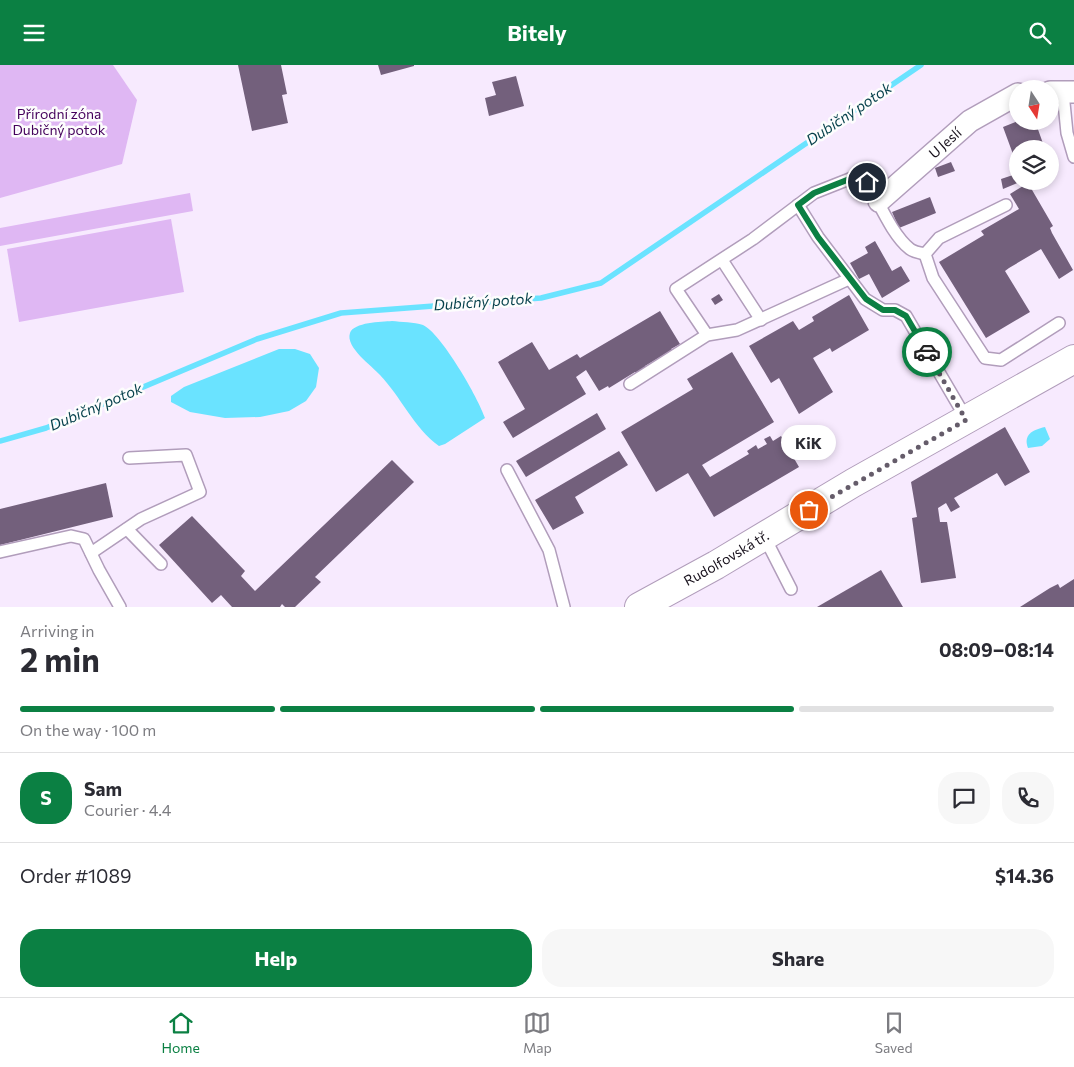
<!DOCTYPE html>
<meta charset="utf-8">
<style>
:root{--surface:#fff;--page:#f7f7f7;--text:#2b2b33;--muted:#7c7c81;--line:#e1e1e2;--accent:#0b8043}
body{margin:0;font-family:Commissioner,sans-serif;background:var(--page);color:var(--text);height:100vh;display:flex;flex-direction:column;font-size:19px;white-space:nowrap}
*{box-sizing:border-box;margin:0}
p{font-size:16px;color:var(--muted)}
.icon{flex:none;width:28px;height:28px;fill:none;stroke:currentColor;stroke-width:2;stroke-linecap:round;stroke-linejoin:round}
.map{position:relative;height:542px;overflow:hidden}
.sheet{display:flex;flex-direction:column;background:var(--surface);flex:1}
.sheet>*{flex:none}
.needle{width:32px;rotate:168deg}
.buttons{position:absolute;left:1009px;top:15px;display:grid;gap:10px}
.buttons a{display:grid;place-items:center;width:50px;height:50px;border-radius:50%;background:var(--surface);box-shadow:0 2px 8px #0003;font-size:25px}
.pin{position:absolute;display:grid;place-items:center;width:42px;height:42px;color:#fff;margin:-21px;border:2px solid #fff;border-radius:50%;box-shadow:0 1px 5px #0007}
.courier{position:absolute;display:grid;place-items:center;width:50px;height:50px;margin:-25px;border:4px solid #0b8043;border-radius:50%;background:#fff;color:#222;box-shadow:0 1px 6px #0007}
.bubble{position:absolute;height:35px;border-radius:18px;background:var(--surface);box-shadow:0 2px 8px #0003;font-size:16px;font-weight:700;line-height:35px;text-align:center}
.head em{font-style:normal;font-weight:700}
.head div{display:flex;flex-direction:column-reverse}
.head{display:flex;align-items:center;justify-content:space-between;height:85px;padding:0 20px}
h1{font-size:32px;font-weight:700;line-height:38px}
.bar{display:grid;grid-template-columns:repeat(4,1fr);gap:8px 5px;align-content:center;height:60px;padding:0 20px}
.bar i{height:6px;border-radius:4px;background:var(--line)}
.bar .active{background:var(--accent)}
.bar p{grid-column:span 4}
.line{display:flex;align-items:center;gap:12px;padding:0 20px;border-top:1px solid var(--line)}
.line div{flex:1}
.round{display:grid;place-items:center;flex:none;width:52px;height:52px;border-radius:20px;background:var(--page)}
.button{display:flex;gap:10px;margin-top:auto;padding:10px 20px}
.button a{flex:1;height:58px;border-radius:20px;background:var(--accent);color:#fff;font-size:20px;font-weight:700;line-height:58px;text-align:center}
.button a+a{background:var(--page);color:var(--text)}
header{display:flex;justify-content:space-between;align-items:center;height:65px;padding:0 20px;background:var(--accent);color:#fff;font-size:22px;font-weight:700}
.tabs{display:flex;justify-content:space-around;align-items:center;height:70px;border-top:1px solid var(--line);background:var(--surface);font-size:14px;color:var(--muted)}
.tabs a{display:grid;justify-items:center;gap:2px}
.tabs .active{color:var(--accent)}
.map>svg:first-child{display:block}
.green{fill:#dfb7f3}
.water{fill:#6ae3ff}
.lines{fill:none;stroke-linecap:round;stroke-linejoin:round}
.stream{stroke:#6ae3ff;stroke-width:5.5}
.building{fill:#73607c}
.service-casing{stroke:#b19dbb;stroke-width:14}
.minor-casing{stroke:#b19dbb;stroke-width:24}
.secondary-casing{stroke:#b19dbb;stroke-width:30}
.service{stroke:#fff;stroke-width:11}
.minor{stroke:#fff;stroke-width:21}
.secondary{stroke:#fff;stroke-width:28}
.done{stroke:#655c6a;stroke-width:5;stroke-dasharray:0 9}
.route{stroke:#0b8043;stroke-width:6}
.labels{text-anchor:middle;stroke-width:5;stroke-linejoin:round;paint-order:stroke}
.park-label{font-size:14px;fill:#44005b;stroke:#fdfdfd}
.street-label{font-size:14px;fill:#17101b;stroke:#fdfdfd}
.water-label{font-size:15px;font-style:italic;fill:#043f4a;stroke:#fdfdfd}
</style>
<header><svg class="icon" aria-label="menu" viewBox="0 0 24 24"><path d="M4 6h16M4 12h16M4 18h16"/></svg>Bitely<svg class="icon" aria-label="search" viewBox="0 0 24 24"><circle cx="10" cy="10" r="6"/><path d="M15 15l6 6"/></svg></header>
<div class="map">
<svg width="1074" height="542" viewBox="0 0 1074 542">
<rect width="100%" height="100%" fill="#f7eafe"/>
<g class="green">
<path d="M0,0H113L137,35L122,99L0,133Z"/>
<path d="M190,128L193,146L0,181V163Z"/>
<path d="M171,154L184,227L19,257L7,184Z"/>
</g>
<g class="water">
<path d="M392,256C401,257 414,257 423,260C441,268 479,334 485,353L445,379L439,381C414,363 401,332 380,310C372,301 345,282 350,268C354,257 381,257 392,256Z"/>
<path d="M279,284H295L310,289L319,303L316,322L306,336L289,346L260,352L225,353L190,347L171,337V331L184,322Z"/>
<path d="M1045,362L1050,374L1042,381L1028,383C1023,370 1032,365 1045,362Z"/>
</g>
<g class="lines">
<path class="stream" d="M0,376L46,363L257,274L341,248L541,233L601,218L921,0"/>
</g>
<g class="building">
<path d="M238,0H281L287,29L282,30L288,58L252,66Z"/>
<path d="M378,0H414V1L381,10Z"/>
<path d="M516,11L524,41L489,51L485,33L496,30L492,17Z"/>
<path d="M1018,56H1035L1045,84H1018L1017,100L1003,62Z"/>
<path d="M951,97L955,106L938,112L935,103Z"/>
<path d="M1016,109L1018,116H1022L1003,124L1001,114Z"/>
<path d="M1028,118L1053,161L1050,163L1052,168L1073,205L1059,214L1041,184L1009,203L1005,206L1030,247L986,273L939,197L984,170L981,166L1019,144L1010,129Z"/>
<path d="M930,132L936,148L899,163L892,147Z"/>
<path d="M875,176L892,206L901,201L910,216L882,233L869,209L859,214L850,198L868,188L865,182Z"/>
<path d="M719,229L723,235L715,240L711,234Z"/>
<path d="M849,230L869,265L832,287L830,283L813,293L833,327L799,349L779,313L771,318L749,281L793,256L799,265L814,256L812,252Z"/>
<path d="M660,246L680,279L671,284L672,285L645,301L646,303L637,309L635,307L609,323L608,321L599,326L586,305L576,312L586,329L513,373L503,357L525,344L498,297L532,277L549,305L577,289L580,293Z"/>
<path d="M732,287L774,357L702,400L710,412L749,389L747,386L756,380L758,384L767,379L764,374L770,371L773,376L781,371L799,402L714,452L688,408L656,427L621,367L693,324L687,314Z"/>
<path d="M597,348L606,364L526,412L516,396Z"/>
<path d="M1005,362L1030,407L1005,421L997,408L954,433L960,442L951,447L946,438L938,443L940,457H947L956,513L921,518L912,453L917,452L911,417Z"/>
<path d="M619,386L628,400L575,432L584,448L553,465L535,435Z"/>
<path d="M392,395L414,417L315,512L321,517L295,542H285L282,539L280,542H232L221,530L212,538L159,480L192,451L245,506L241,511L255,526Z"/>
<path d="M106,418L113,452L0,480V444Z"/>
<path d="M881,505L903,542H817Z"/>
<path d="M1074,514V542H1020L1050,523L1058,519L1060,523Z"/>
</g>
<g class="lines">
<defs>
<g id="service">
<path d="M1063,28L1067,68L1074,92"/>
<path d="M798,140L818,172L865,234L883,245H895L906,251L967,355"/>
<path d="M1006,140L939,173L925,189L933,213L985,293L1001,295L1059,258"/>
<path d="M722,195L761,255"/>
<path d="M707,270L676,224L753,174L814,128L852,113L867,117C879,137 892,170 910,184C914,187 920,188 925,189"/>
<path d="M630,319L707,270L737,265L849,214"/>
<path d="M507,405L549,485L564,542"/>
<path d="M127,464L161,499"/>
<path d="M764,471L791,524"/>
<path d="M0,487L71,471L84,474L99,505L120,542"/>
<path d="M91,488L141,454L200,427L186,390L129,393"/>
</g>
<g id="minor">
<path d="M1050,27H1074"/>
<path id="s1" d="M879,136L970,56L1018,29"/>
</g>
<g id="secondary">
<path id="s2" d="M639,542L716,500L853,418L1074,294"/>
</g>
</defs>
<use href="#service" class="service-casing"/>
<use href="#minor" class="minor-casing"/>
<use href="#secondary" class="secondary-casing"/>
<use href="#service" class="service"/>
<use href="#minor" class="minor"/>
<use href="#secondary" class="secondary"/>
</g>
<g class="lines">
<path class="done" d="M809,445L966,355L927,287"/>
<path class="route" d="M867,117L852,113L814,128L798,140L818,172L866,234L883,245H895L906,251L927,287"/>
</g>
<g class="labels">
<g class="park-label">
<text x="59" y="54">Přírodní zóna<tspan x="59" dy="16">Dubičný potok</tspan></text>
</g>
<g class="street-label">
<text dy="5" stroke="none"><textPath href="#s1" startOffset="88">U Jeslí</textPath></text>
<text dy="5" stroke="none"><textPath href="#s2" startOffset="100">Rudolfovská tř.</textPath></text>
</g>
<g class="water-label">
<text transform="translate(849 49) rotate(-34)" y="5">Dubičný potok</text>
<text transform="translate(483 237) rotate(-4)" y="5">Dubičný potok</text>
<text transform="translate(96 342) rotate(-23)" y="5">Dubičný potok</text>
</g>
</g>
</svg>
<div class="buttons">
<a><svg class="needle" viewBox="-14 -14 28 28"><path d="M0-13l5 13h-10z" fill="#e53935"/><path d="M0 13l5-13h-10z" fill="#7c7c81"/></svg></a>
<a><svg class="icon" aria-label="layers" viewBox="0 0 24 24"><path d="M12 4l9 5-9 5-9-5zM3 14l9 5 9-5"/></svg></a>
</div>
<div class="pin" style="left:809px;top:445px;background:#ea580c"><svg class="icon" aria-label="bag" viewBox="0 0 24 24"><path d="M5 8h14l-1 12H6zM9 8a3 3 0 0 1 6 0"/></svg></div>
<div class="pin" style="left:867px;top:117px;background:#1f2937"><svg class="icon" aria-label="home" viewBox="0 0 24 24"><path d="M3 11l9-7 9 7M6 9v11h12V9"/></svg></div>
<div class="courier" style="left:927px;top:287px"><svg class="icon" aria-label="car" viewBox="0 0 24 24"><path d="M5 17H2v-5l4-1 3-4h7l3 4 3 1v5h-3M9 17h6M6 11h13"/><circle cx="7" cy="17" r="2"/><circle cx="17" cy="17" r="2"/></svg></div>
<div class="bubble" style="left:781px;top:360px;width:55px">KiK</div>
</div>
<section class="sheet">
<div class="head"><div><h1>2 min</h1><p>Arriving in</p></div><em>08:09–08:14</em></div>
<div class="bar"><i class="active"></i><i class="active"></i><i class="active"></i><i></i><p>On the way · 100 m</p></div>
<div class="line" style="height:90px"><b class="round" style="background:var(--accent);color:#fff">S</b><div><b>Sam</b><p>Courier · 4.4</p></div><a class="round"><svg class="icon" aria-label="chat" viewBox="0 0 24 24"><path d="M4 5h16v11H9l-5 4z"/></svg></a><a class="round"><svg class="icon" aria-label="phone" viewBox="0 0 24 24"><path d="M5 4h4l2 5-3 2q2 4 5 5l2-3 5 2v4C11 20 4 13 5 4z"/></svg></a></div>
<div class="line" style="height:65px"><div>Order #1089</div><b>$14.36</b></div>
<div class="button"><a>Help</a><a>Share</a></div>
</section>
<nav class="tabs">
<a class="active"><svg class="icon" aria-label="home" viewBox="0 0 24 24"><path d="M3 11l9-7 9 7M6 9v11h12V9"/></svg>Home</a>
<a><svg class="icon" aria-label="map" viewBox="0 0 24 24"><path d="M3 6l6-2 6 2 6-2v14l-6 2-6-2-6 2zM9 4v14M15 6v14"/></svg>Map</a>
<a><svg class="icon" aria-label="saved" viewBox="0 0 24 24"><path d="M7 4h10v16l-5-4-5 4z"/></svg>Saved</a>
</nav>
